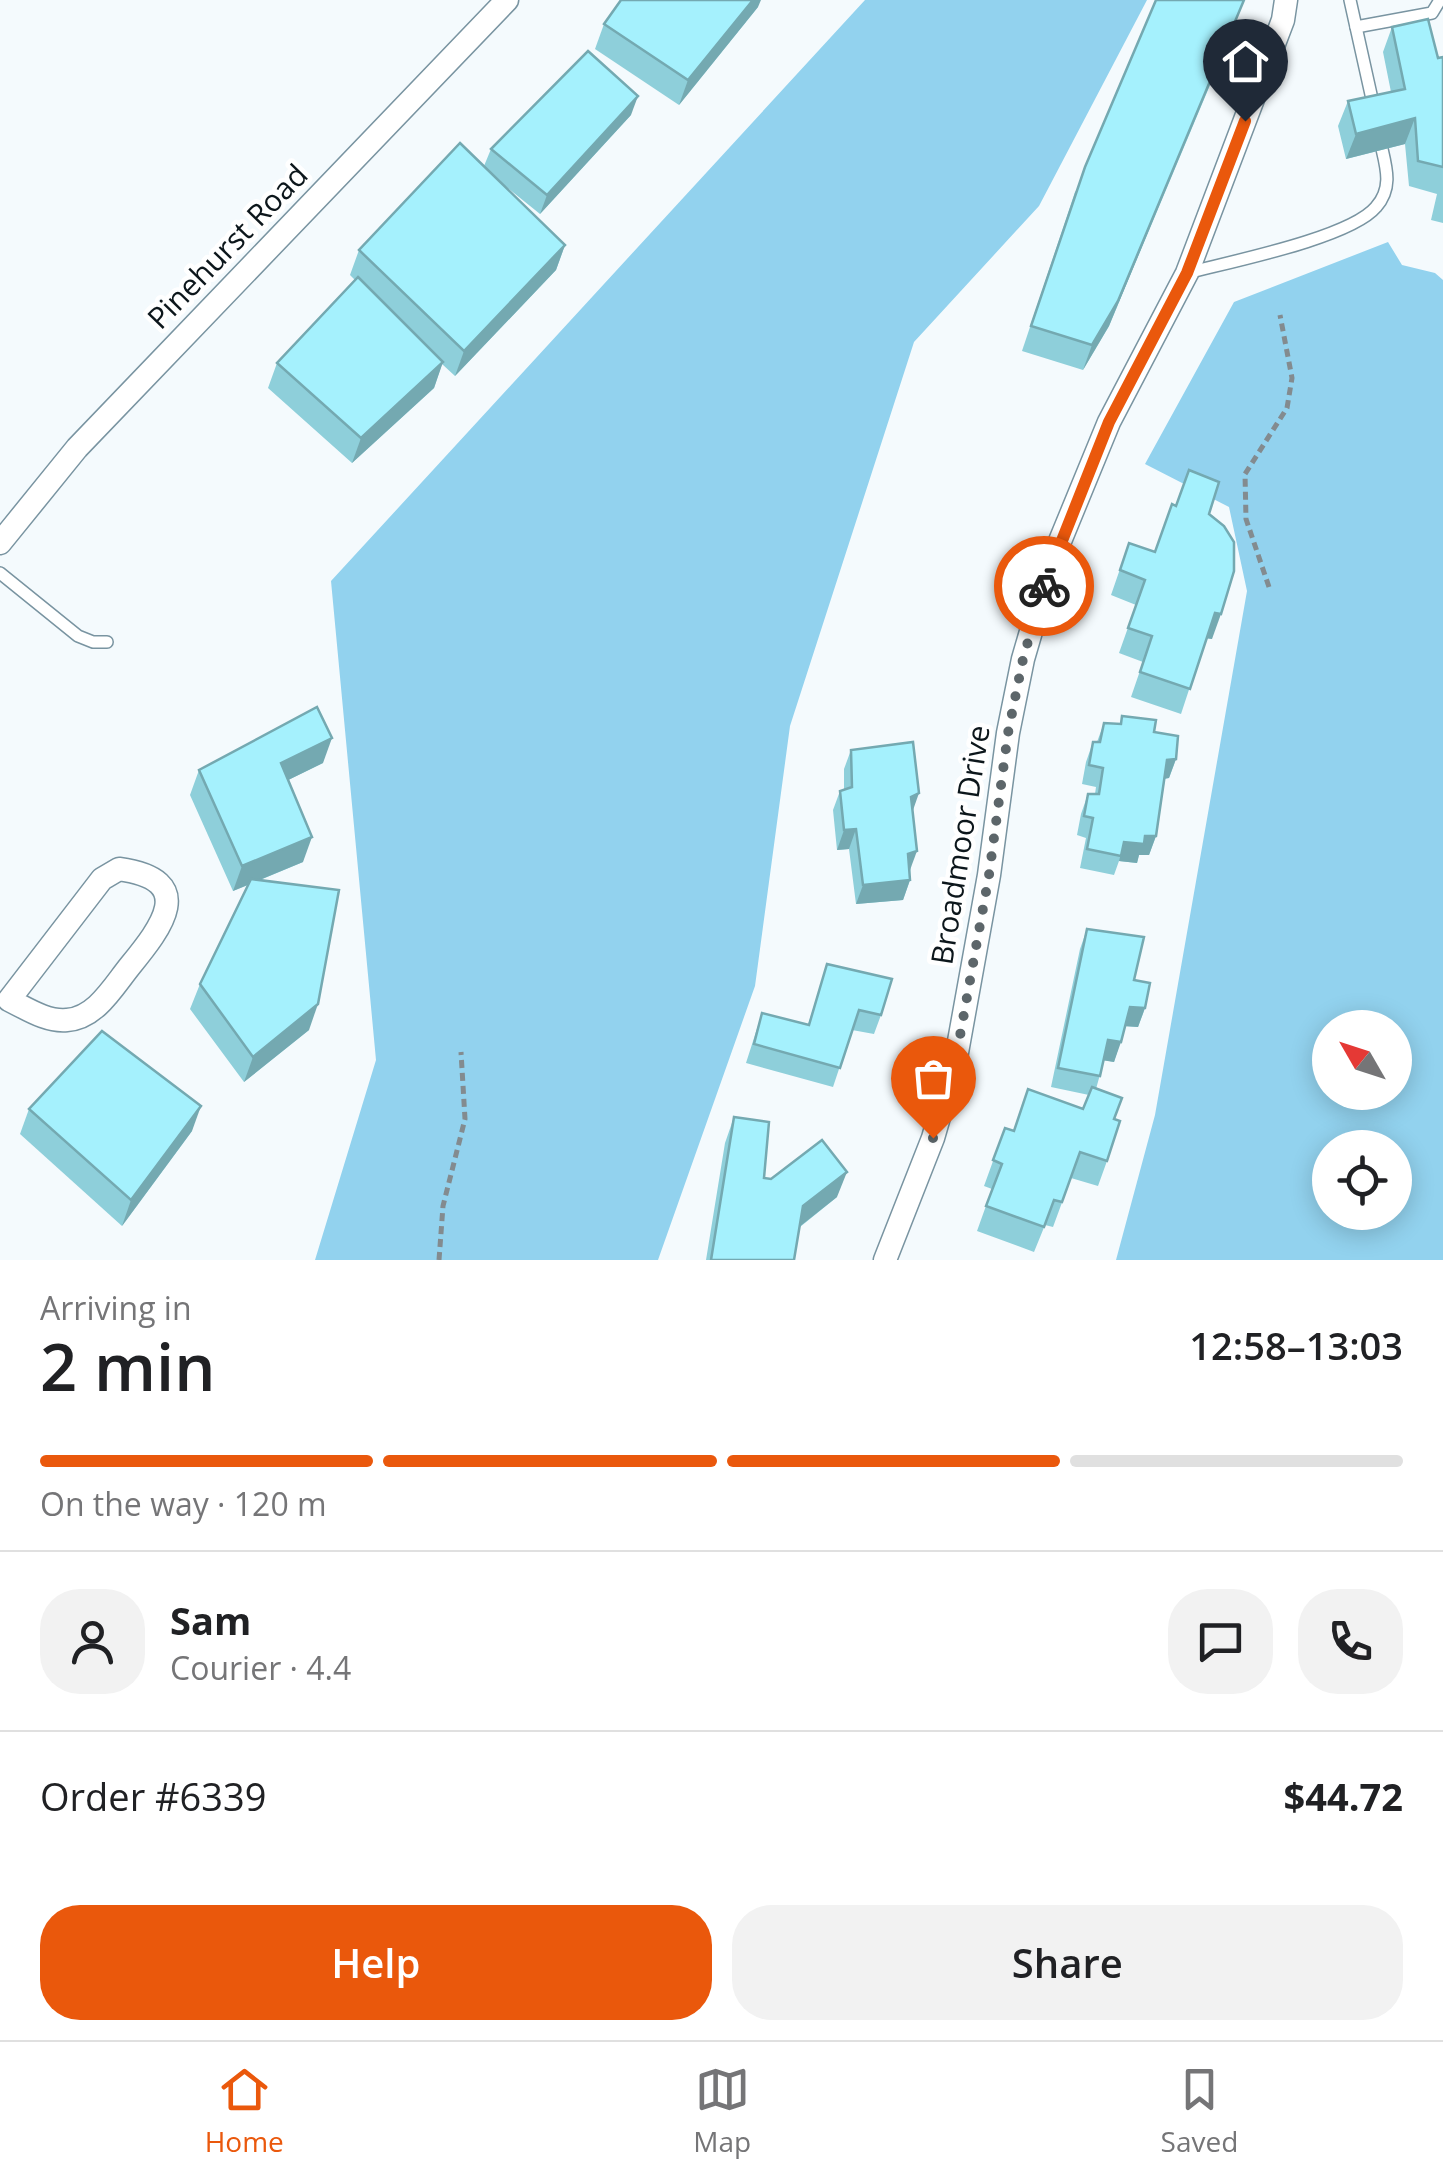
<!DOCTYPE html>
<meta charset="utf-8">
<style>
:root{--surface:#fff;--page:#f2f2f2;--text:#202124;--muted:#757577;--line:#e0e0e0;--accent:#ea580c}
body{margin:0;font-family:"Open Sans",sans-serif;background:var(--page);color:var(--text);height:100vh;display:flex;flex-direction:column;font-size:38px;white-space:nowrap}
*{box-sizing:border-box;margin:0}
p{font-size:32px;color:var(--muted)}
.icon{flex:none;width:55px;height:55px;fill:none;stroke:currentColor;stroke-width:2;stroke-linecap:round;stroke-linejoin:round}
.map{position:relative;height:1260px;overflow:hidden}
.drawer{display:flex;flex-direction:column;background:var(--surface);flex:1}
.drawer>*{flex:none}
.needle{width:65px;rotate:309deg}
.tools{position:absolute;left:1312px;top:1010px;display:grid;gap:20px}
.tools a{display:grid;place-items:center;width:100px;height:100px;border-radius:50%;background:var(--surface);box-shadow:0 5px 25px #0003;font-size:50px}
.pin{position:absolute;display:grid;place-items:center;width:85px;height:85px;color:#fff;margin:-102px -42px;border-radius:50% 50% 50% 0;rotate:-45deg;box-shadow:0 0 10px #0007}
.pin .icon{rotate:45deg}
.courier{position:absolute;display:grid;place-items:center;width:100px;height:100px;margin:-50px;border:8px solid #ea580c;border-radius:50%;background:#fff;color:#222;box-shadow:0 2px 12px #0007}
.overview em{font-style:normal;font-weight:600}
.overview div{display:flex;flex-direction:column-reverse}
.overview{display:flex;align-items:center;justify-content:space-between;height:170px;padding:0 40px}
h1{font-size:65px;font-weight:600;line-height:75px}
.bar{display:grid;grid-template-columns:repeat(4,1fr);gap:15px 10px;align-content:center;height:120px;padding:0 40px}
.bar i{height:12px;border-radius:8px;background:var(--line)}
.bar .on{background:var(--accent)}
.bar p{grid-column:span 4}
.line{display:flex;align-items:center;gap:25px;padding:0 40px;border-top:2px solid var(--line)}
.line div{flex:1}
.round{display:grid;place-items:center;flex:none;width:105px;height:105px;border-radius:40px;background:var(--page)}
.action{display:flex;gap:20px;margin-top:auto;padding:20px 40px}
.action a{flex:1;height:115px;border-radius:40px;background:var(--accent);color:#fff;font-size:40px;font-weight:600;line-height:115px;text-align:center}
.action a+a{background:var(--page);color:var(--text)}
.dock{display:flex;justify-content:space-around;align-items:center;height:140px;border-top:2px solid var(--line);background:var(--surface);font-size:28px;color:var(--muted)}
.dock a{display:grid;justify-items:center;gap:5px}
.dock .on{color:var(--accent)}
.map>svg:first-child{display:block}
.green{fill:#92d2ee;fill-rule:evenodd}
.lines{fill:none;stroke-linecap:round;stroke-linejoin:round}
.service-casing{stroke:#7994a1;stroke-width:14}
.minor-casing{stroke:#7994a1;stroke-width:25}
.path{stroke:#838b8f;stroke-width:5;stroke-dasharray:8 5;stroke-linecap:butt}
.service{stroke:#fff;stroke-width:11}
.minor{stroke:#fff;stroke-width:22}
.wall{fill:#8ecfda}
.shaded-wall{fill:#74a9b1}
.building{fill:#a5f1fd;stroke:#74a9b1;stroke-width:2.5}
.done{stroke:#5d666a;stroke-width:10;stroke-dasharray:0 18}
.route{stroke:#ea580c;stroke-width:12}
.labels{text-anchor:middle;stroke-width:9;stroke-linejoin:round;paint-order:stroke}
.street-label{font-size:30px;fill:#0c161b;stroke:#fff}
</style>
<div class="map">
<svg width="1443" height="1260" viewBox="0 0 1443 1260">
<rect width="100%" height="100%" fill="#f4fafd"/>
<g class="green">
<path d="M865,0H1147L1039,206L914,342L790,726L755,986L658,1260H315L376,1060L331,581Z"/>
<path d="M1388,242L1402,265L1435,273L1443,280V1260H1116L1155,1115L1247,591L1229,507L1145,464L1234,302ZM1330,1028H1395V1092H1330ZM1330,1148H1395V1212H1330Z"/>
</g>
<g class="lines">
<defs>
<g id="service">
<path d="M1350,0L1374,108"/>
<path d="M1356,27L1432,13L1440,0"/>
<path d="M1187,273C1229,262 1350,238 1376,207C1392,189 1387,170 1382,149"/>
<path d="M0,573L78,636L93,642H107"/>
</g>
<g id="minor">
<path d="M0,543L77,448L507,0"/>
<path d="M119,869C199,880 161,928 130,966C113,987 96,1018 67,1020C46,1022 26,1008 9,1000L102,879Z"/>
<path d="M885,1260L933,1138L956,1058L989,875L1008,733L1023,659L1051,563L1109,422L1187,273L1283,20L1286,0"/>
</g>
</defs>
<use href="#service" class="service-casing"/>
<use href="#minor" class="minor-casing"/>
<g class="path">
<path d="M1269,587L1246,519L1245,474L1287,408L1292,378L1280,315"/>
<path d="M439,1260L443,1206L465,1119L461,1052"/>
</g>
<use href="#service" class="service"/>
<use href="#minor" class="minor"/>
</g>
<g class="wall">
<path d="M758,7L679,105L595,49L604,24Z"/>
<path d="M1236,23L1109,326L1083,370L1022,351L1075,192Z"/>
<path d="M1392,27L1438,58L1443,57V223L1431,220L1437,194L1409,186L1405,144L1346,159L1338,126L1348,101L1391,92L1383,52Z"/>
<path d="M631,115L540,214L499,181L565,245L556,270L455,376L442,364L434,388L352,463L268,388L277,363L355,280L350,275L359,250L484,166L491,149Z"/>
<path d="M1209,514L1212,639L1206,638L1181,714L1131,697L1143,662L1119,653L1136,605L1111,595L1129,543L1155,552Z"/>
<path d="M1122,716L1154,732L1176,759L1169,778L1165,779L1156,836L1149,855H1139L1137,863L1119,861L1114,875L1080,868L1086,838L1077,835L1081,814L1088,794H1095L1096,787L1082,784L1086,762L1093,742H1097L1104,723L1120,724Z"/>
<path d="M851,750L912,811L910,880L903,900L856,904L849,849L837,850L833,810L840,791L844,789V769Z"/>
<path d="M323,763L288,780L303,862L260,880L309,1030L244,1082L190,1009L200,984L248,885L233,891L190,795L199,770Z"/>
<path d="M1087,929L1134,980L1145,1008L1138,1027L1125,1026L1114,1062L1104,1060L1096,1089L1114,1119L1107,1161L1098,1186L1071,1178L1053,1227L1045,1225L1034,1252L977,1231L992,1189L984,1186L1005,1128L1014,1131L1083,1109L1089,1095L1051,1087L1080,949Z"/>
<path d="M827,964L881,1015L874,1034L852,1030L833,1087L746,1063L762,1013L808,1025Z"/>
<path d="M29,1109L192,1131L122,1226L20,1134Z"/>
<path d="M734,1117L764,1178L837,1197L800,1227L794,1260H706L725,1143Z"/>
</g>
<g class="shaded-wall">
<path d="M753,0H761L758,7L679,105L688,80Z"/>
<path d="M1244,0L1109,326L1083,370L1092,345Z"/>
<path d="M638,96L631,115L540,214L547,195Z"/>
<path d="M1415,118L1405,144L1346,159L1356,134Z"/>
<path d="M565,245L556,270L455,376L464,351Z"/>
<path d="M443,362L434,388L352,463L361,438Z"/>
<path d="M1215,613L1221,614L1212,639L1205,638Z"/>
<path d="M332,738L323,763L272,788L281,763Z"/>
<path d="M1176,759L1169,778L1160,779L1167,760Z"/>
<path d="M919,793L912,813L911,797Z"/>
<path d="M856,829L849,849L837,850L844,830Z"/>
<path d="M1145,836H1156L1149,855H1139L1137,863L1119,861L1124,842Z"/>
<path d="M312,837L303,862L233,891L242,866Z"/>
<path d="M917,851L910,870L901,873L908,854Z"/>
<path d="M910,880L903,900L856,904L863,885Z"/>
<path d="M318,1004L309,1030L244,1082L253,1057Z"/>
<path d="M1130,1007L1145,1008L1138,1027L1122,1026Z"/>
<path d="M1108,1040L1121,1042L1114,1062L1101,1060Z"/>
<path d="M201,1106L192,1131L122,1226L131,1200Z"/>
<path d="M847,1172L837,1197L794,1231L803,1206Z"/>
</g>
<g class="building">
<path d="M621,0H753L688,80L604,24Z"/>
<path d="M1156,0H1244L1118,301L1092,345L1031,326L1085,167Z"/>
<path d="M1428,19L1438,58L1443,57V167L1418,161L1415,118L1356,134L1348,101L1405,89L1392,27Z"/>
<path d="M588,51L638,96L547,195L491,149Z"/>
<path d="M460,143L565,245L464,351L359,250Z"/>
<path d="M358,277L443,362L361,438L277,363Z"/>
<path d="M1189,470L1219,482L1209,514L1224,526L1234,542V571L1221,614L1215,613L1190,689L1140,672L1152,636L1128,628L1145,580L1120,570L1129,543L1155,552L1172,504L1176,506Z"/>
<path d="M317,707L332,738L281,763L312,837L242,866L199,770Z"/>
<path d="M1122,716L1156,720L1154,732L1178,736L1176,759L1167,760L1156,836H1145L1144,844L1124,842L1121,856L1087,849L1093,818L1084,816L1088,794H1099L1103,768L1089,765L1093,742H1100L1104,723L1121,724Z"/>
<path d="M913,742L919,793L911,797L917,851L908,854L910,880L863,885L856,829L844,830L840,791L852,787L851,750Z"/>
<path d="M251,879L339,890L318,1004L253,1057L200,984Z"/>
<path d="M1087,929L1144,937L1134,980L1150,983L1145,1008L1130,1007L1121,1042L1108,1040L1100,1076L1058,1068Z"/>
<path d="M827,964L892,979L881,1015L859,1010L840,1068L754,1044L762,1013L809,1025Z"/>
<path d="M102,1031L201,1106L131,1200L29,1109Z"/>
<path d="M1092,1087L1122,1098L1114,1119L1120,1121L1107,1161L1080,1152L1062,1202L1054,1200L1044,1227L986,1206L1002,1164L993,1160L1005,1128L1014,1131L1028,1089L1083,1109Z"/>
<path d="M734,1117L769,1122L764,1178L771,1179L822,1140L847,1172L803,1206L794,1260H711Z"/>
</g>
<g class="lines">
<path class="done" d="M933,1138L956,1058L989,875L1008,733L1023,659L1044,586"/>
<path class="route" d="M1044,586L1109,422L1187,273L1245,121"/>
</g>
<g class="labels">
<g class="street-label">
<text transform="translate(228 247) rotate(-46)" y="10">Pinehurst Road</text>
<text transform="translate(961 845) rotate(-81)" y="10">Broadmoor Drive</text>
</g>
</g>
</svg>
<div class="tools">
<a><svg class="needle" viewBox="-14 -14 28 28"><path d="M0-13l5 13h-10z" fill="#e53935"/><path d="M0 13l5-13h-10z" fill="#757577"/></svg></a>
<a><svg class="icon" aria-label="locate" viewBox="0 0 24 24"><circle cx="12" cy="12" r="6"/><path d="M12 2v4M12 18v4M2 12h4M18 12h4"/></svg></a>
</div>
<div class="pin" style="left:933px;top:1138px;background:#ea580c"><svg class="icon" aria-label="bag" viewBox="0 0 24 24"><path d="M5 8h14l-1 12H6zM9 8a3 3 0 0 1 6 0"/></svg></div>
<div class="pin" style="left:1245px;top:121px;background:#1f2937"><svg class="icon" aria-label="home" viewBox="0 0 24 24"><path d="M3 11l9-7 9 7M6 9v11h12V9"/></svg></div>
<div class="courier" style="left:1044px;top:586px"><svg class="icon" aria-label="bike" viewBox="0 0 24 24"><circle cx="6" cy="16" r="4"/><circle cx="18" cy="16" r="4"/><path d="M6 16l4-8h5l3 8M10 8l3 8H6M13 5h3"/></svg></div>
</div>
<section class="drawer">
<div class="overview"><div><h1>2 min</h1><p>Arriving in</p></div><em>12:58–13:03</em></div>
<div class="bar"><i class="on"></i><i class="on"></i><i class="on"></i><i></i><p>On the way · 120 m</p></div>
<div class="line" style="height:180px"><a class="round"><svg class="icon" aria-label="person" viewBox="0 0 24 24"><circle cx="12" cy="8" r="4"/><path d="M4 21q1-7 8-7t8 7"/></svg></a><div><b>Sam</b><p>Courier · 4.4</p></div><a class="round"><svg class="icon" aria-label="chat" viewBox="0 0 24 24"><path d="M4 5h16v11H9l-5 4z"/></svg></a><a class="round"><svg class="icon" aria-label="phone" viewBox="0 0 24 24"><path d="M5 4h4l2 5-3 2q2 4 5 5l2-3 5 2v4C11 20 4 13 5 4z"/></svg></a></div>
<div class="line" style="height:130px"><div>Order #6339</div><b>$44.72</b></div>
<div class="action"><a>Help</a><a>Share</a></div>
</section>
<nav class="dock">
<a class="on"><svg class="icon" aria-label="home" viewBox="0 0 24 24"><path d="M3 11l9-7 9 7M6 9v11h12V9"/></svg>Home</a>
<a><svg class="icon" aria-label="map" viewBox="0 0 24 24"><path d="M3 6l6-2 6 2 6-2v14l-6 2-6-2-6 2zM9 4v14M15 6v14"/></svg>Map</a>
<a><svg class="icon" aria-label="saved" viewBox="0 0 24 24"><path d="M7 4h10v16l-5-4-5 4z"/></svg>Saved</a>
</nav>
